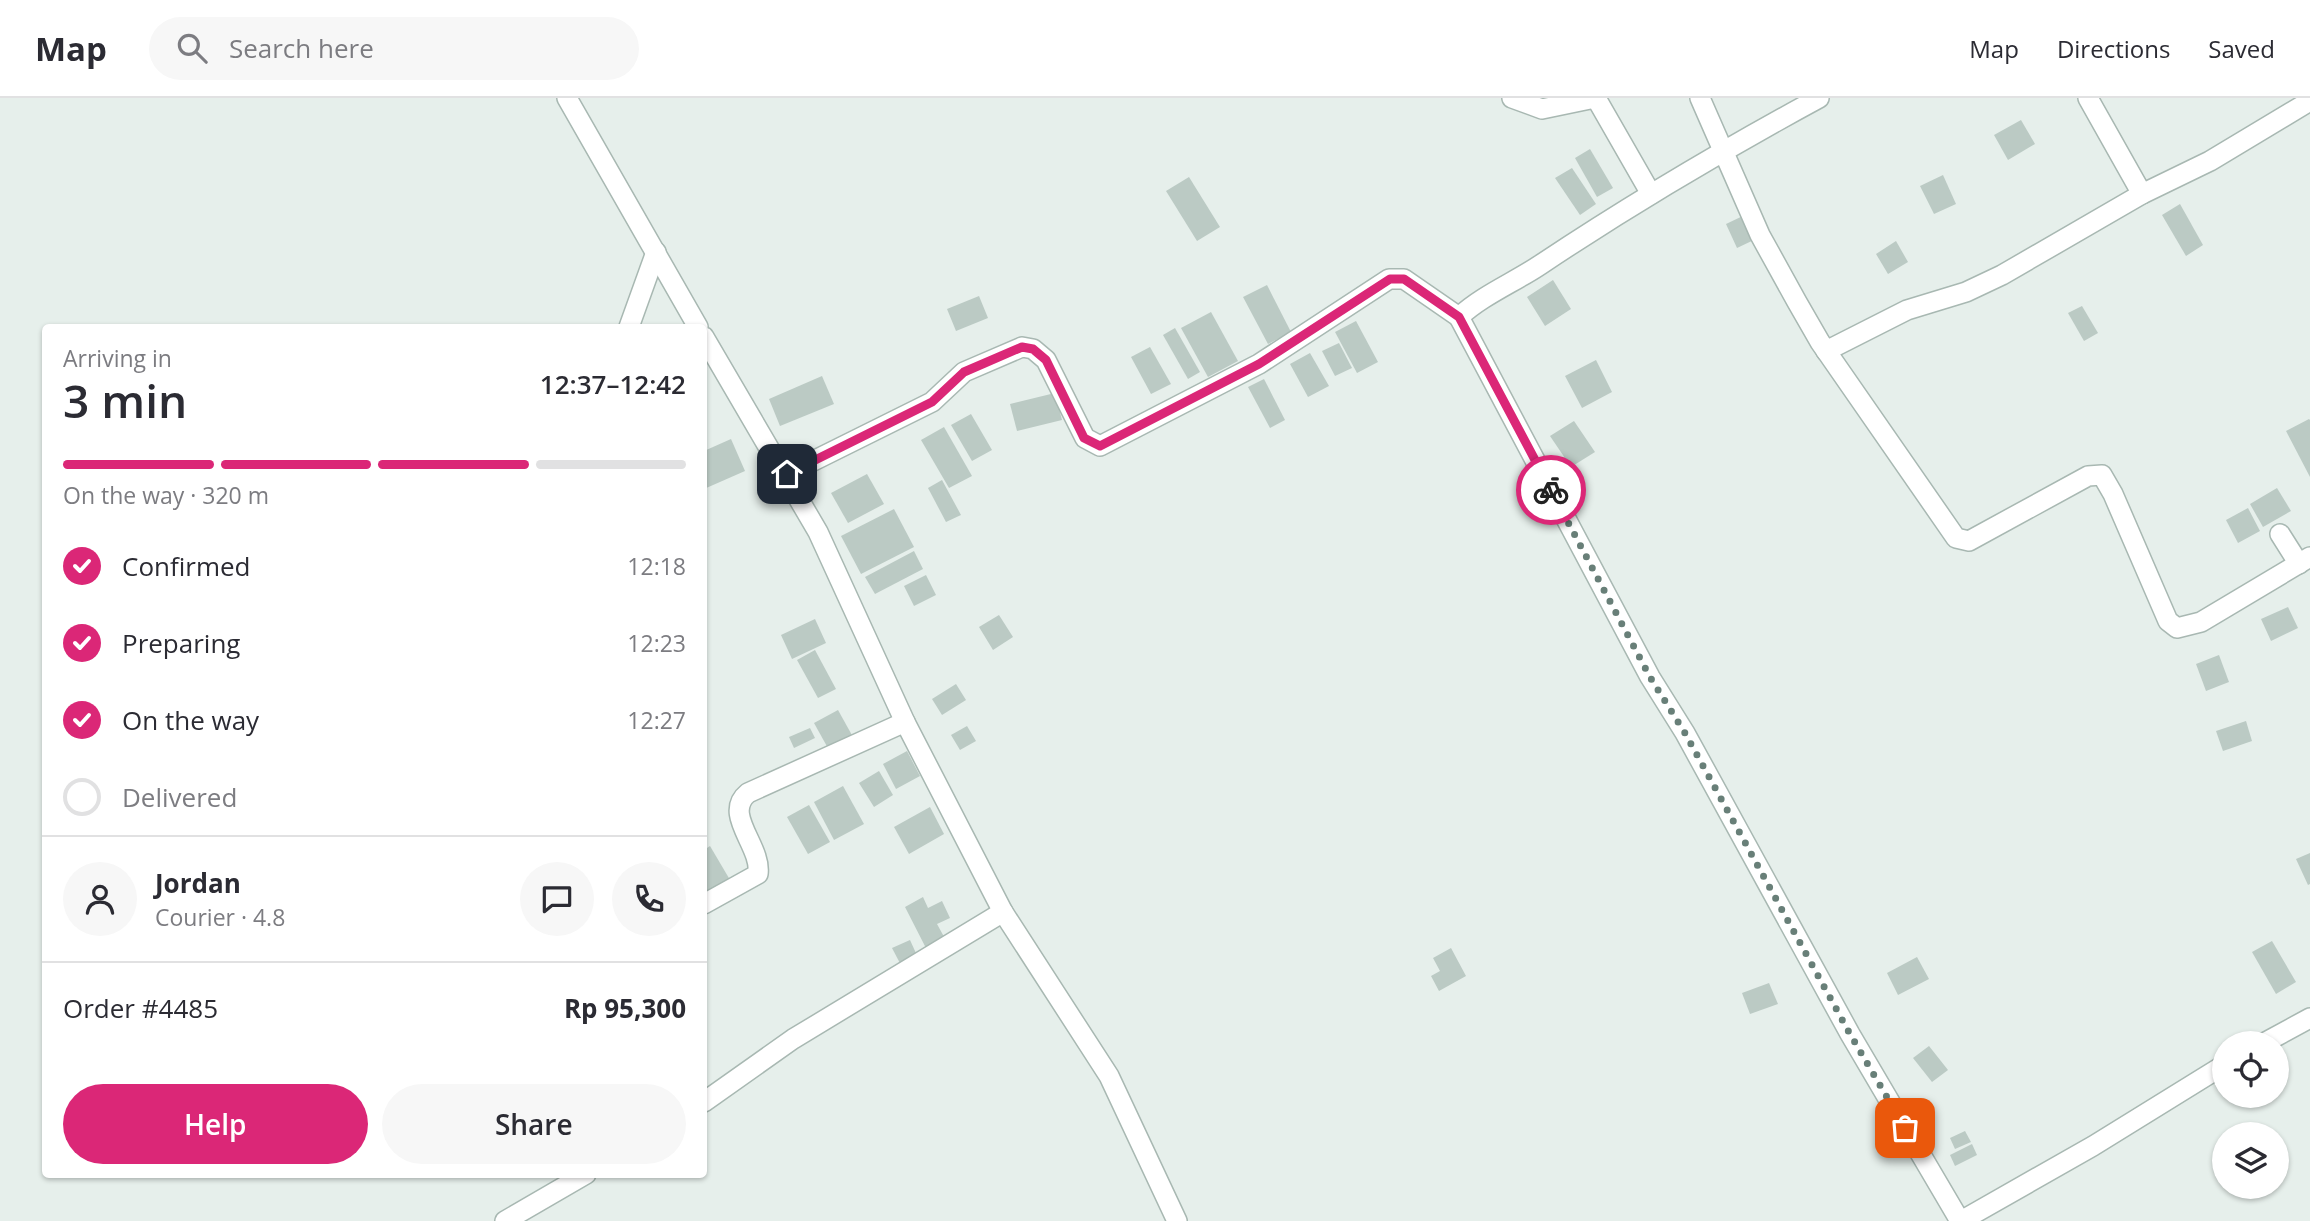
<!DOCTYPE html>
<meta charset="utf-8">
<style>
:root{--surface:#fff;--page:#f7f7f7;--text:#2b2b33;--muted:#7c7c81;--line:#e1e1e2;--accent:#db2777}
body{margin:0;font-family:"Open Sans",sans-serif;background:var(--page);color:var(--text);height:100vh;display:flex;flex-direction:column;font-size:26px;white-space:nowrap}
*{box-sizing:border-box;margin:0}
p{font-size:23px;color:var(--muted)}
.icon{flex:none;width:38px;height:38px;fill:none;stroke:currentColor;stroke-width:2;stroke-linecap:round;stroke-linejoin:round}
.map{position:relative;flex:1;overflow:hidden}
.side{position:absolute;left:42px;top:226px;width:665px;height:854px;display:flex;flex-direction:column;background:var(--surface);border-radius:7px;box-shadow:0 2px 5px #0004}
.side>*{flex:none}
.fabs{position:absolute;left:2212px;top:933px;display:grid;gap:14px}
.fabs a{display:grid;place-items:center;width:77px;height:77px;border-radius:50%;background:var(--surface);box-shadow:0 2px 5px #0004;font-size:35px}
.pin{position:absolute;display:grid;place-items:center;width:60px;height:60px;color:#fff;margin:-30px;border-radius:14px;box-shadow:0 4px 10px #0006}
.courier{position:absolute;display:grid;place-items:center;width:70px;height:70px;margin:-35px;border:5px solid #db2777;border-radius:50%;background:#fff;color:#222;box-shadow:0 2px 9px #0007}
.summary em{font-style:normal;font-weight:600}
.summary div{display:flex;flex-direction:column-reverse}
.summary{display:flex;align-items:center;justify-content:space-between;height:119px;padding:0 21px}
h1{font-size:46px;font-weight:600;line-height:52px}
.bar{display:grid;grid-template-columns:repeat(4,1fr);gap:10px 7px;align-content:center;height:84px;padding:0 21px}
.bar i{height:9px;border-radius:5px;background:var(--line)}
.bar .selected{background:var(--accent)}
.bar p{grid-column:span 4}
.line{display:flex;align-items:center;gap:18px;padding:0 21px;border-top:2px solid var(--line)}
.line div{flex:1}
.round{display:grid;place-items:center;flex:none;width:74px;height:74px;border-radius:37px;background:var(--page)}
ol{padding:0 21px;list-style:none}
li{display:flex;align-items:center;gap:21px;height:77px}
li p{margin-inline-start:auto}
li .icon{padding:7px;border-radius:50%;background:var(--accent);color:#fff;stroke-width:4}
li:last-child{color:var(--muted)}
li i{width:38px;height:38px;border:4px solid var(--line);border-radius:50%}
.action{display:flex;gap:14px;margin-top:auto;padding:14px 21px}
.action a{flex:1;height:80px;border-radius:42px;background:var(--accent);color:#fff;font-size:28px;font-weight:600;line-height:80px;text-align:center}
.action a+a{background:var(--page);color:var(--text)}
header{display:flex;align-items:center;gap:42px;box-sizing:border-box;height:98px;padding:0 35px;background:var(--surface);border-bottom:2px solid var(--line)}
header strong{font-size:33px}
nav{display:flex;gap:38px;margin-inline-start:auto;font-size:24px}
.search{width:490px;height:63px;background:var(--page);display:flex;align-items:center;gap:18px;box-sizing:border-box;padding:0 24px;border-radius:38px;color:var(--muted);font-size:26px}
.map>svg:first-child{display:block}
.building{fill:#bbcac4}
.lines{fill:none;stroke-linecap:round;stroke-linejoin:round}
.minor-casing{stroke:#a8b8b2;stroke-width:22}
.minor{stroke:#fff;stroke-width:19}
.done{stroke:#687f78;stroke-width:7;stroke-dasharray:0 12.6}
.route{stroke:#db2777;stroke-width:9}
</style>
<header>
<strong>Map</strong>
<div class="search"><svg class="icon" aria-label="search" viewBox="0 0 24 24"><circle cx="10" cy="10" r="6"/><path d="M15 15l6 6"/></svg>Search here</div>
<nav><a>Map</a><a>Directions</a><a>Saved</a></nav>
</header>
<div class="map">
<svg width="2310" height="1123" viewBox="0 0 2310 1123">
<rect width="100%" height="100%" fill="#e6efeb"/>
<g class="building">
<path d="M2021,22L2035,46L2008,62L1994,37Z"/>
<path d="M1590,51L1613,90L1597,99L1575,60Z"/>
<path d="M1572,70L1596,106L1580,117L1555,80Z"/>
<path d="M1943,77L1956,106L1934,116L1920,88Z"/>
<path d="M1189,79L1220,129L1197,143L1166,93Z"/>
<path d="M2180,106L2203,147L2186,158L2162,117Z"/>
<path d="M1747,116L1758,140L1737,150L1726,126Z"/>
<path d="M1896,143L1908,164L1888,176L1876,156Z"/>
<path d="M1553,182L1571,211L1545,228L1527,199Z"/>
<path d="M1267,187L1291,234L1268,246L1243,199Z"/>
<path d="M979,198L988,220L956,233L947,211Z"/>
<path d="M2082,208L2098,235L2084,243L2068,215Z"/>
<path d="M1211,214L1238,263L1208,279L1181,230Z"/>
<path d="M1356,223L1378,264L1357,275L1335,234Z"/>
<path d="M1175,230L1200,274L1188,281L1163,237Z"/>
<path d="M1339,245L1352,270L1335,278L1322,253Z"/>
<path d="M1150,249L1171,286L1151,296L1131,259Z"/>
<path d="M1310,255L1329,288L1308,299L1290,266Z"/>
<path d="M1596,262L1612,294L1582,310L1565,278Z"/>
<path d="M822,278L834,306L780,328L769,301Z"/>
<path d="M1264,281L1285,322L1270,330L1248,289Z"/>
<path d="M1055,295L1062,322L1017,333L1010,306Z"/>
<path d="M971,316L992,352L972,363L951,327Z"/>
<path d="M2309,321L2310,322V379L2286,333Z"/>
<path d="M1574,323L1595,354L1571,369L1550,338Z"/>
<path d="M944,329L972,378L949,390L921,342Z"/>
<path d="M731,341L745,373L704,391V353Z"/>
<path d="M867,376L884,406L848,425L831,395Z"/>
<path d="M942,382L961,417L946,424L928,390Z"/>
<path d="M2277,390L2291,413L2263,429L2250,406Z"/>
<path d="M2248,410L2260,433L2238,445L2226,422Z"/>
<path d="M894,411L914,449L861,476L841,438Z"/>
<path d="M914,453L923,471L875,496L865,479Z"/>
<path d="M926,477L936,497L914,508L904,488Z"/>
<path d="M2288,509L2298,530L2271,543L2261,521Z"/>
<path d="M999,517L1013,539L993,552L979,529Z"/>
<path d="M815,521L826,545L792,561L781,537Z"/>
<path d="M815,552L836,591L818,600L797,562Z"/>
<path d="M2219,557L2229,584L2206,593L2196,566Z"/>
<path d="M956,586L966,602L942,617L932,601Z"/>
<path d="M838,612L853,639L829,652L814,625Z"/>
<path d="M2246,623L2252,643L2223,653L2216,633Z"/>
<path d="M967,628L976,643L960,652L951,637Z"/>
<path d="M810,630L815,640L794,650L789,639Z"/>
<path d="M907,653L920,678L896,691L883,666Z"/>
<path d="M879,673L893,697L874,709L859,685Z"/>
<path d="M843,688L864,726L834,742L814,704Z"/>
<path d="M809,707L830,744L808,756L787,719Z"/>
<path d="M930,709L944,736L909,756L894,729Z"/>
<path d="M710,748L733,787L709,801L704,793V752Z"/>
<path d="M2310,755V786L2308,787L2296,761Z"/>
<path d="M923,799L928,810L942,803L950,820L937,826L948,846L929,856L905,809Z"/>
<path d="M910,842L920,864L903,871L892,850Z"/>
<path d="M2272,843L2296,884L2276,896L2252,854Z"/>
<path d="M1451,850L1466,878L1439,893L1431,878L1440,873L1433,860Z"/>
<path d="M1917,859L1929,881L1898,897L1887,875Z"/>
<path d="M1769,885L1778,906L1750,916L1742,895Z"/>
<path d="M1929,948L1948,972L1932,984L1913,960Z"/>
<path d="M1965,1033L1971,1044L1955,1051L1950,1040Z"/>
<path d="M1972,1046L1977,1057L1955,1068L1950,1057Z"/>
</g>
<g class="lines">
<defs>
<g id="minor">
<path d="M567,0L698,229"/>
<path d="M1512,0L1542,11L1595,0"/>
<path d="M1596,0L1651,96"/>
<path d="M1700,0L1760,137L1797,204L1820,244L1956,440L1969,443L2088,378L2102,377L2113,396L2168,523L2177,530L2201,524L2310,459"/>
<path d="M2088,0L2142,96"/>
<path d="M1459,219L1650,579L1685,635L1850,936L1960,1123"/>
<path d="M629,229L656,154"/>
<path d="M704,239L818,434L905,624L1003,814L1109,978L1177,1123"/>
<path d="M1826,253L1907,212L1966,194L2002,177L2142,96L2210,63L2310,3"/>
<path d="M787,376L932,304L964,274L1022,249L1033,251L1046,262L1085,340L1100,348L1259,266L1389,181H1404L1459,219C1483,197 1513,185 1540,167C1630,107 1723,52 1819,0"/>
<path d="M2280,436L2299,466"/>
<path d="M704,806L758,776C762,748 722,716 748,695L905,624"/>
<path d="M2264,945L2310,920"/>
<path d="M704,1004L793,941L1003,814"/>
<path d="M505,1123L586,1076"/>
<path d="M1961,1123L2093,1048L2224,967"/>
</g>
</defs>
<use href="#minor" class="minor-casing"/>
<use href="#minor" class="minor"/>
</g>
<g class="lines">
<path class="done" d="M1551,392L1650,579L1685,635L1850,936L1905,1030"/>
<path class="route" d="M787,376L932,304L964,274L1022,249L1033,251L1046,262L1084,340L1100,348L1259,266L1390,181H1404L1459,219L1551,392"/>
</g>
</svg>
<div class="fabs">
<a><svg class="icon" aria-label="locate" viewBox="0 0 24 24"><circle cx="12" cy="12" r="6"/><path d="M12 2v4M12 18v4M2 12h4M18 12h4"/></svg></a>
<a><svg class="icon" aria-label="layers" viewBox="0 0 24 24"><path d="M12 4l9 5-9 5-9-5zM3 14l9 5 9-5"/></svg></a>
</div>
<div class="pin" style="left:1905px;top:1030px;background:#ea580c"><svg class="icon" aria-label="bag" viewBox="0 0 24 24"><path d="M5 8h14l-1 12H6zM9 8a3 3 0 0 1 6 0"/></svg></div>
<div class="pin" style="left:787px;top:376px;background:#1f2937"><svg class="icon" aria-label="home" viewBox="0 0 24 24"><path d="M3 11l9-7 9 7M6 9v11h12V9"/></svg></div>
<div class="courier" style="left:1551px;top:392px"><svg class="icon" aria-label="bike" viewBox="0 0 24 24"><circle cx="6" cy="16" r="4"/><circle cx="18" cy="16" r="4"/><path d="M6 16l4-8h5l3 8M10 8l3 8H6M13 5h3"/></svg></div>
<section class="side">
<div class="summary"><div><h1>3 min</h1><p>Arriving in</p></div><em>12:37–12:42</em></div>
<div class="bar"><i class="selected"></i><i class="selected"></i><i class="selected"></i><i></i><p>On the way · 320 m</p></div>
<ol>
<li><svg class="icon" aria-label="check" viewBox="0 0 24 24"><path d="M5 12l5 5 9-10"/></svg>Confirmed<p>12:18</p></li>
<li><svg class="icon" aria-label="check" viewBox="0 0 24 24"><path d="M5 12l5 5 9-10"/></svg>Preparing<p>12:23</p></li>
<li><svg class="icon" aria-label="check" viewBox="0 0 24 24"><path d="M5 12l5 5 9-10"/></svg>On the way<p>12:27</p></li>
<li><i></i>Delivered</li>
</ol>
<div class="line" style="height:126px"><a class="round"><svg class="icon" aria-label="person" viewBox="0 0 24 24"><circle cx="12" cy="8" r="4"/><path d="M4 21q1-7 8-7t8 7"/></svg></a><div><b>Jordan</b><p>Courier · 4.8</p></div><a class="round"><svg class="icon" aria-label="chat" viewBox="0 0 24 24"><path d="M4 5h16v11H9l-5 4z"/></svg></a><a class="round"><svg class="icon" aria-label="phone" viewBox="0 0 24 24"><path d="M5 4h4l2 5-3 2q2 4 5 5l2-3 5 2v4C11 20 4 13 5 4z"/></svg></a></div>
<div class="line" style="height:91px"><div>Order #4485</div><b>Rp 95,300</b></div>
<div class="action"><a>Help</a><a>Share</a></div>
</section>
</div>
